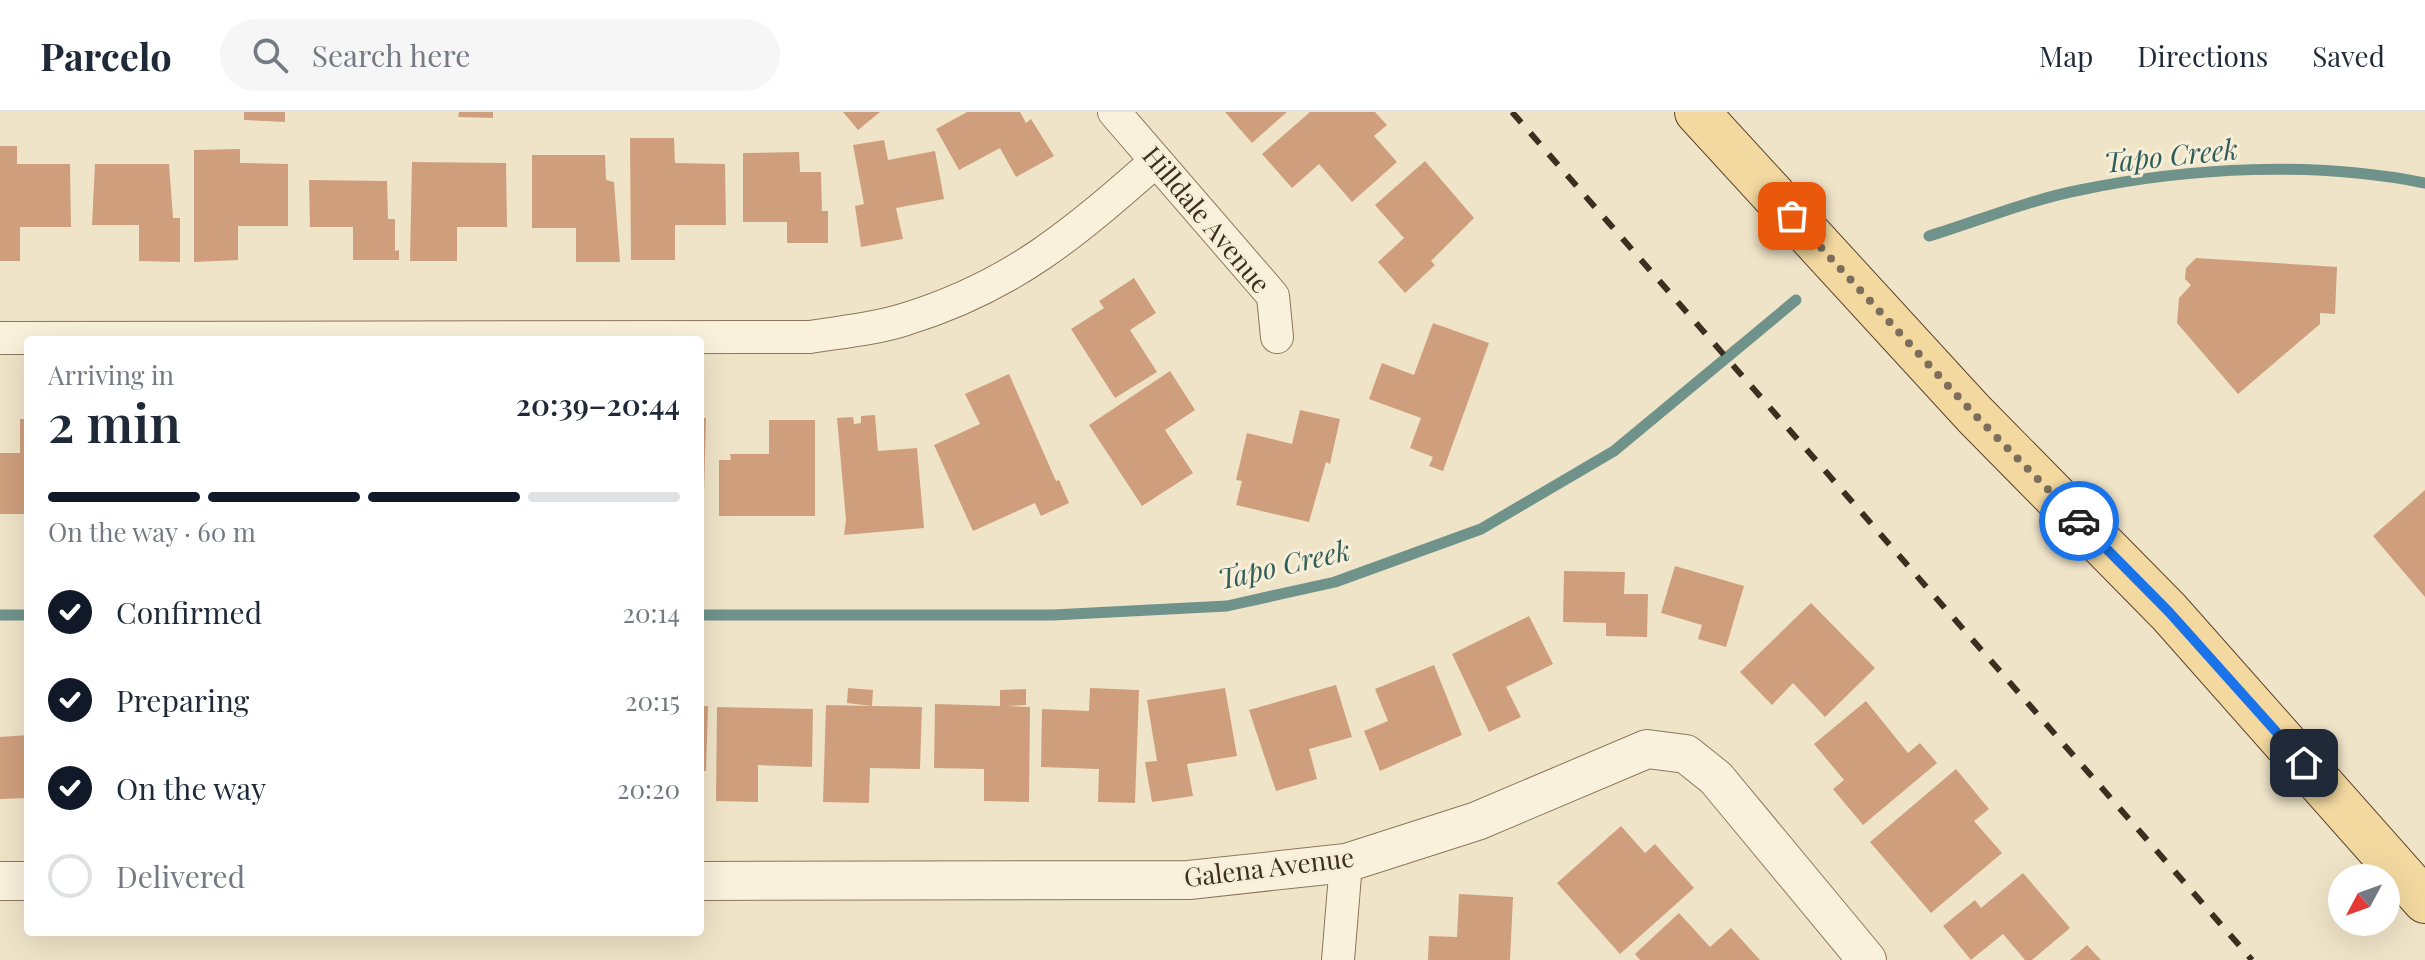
<!DOCTYPE html>
<meta charset="utf-8">
<style>
:root{--surface:#fff;--page:#f6f6f7;--text:#1f2937;--muted:#747a83;--line:#e0e1e3;--accent:#111827}
body{margin:0;font-family:"Playfair Display",serif;background:var(--page);color:var(--text);height:100vh;display:flex;flex-direction:column;font-size:30px;white-space:nowrap}
*{box-sizing:border-box;margin:0}
p{font-size:26px;color:var(--muted)}
.icon{flex:none;width:44px;height:44px;fill:none;stroke:currentColor;stroke-width:2;stroke-linecap:round;stroke-linejoin:round}
.map{position:relative;flex:1;overflow:hidden}
.sheet{position:absolute;left:24px;top:224px;width:680px;height:600px;display:flex;flex-direction:column;background:var(--surface);border-radius:8px;box-shadow:0 8px 32px #0002}
.sheet>*{flex:none}
.needle{width:52px;rotate:229deg}
.tools{position:absolute;left:2328px;top:752px;display:grid;gap:16px}
.tools a{display:grid;place-items:center;width:72px;height:72px;border-radius:50%;background:var(--surface);box-shadow:0 8px 32px #0002;font-size:40px}
.pin{position:absolute;display:grid;place-items:center;width:68px;height:68px;color:#fff;margin:-34px;border-radius:16px;box-shadow:0 4px 12px #0006}
.courier{position:absolute;display:grid;place-items:center;width:80px;height:80px;margin:-40px;border:6px solid #1a73e8;border-radius:50%;background:#fff;color:#222;box-shadow:0 2px 10px #0007}
.summary em{font-style:normal;font-weight:600}
.summary div{display:flex;flex-direction:column-reverse}
.summary{display:flex;align-items:center;justify-content:space-between;height:136px;padding:0 24px}
h1{font-size:52px;font-weight:600;line-height:60px}
.bar{display:grid;grid-template-columns:repeat(4,1fr);gap:12px 8px;align-content:center;height:96px;padding:0 24px}
.bar i{height:10px;border-radius:6px;background:var(--line)}
.bar .current{background:var(--accent)}
.bar p{grid-column:span 4}
ol{padding:0 24px;list-style:none}
li{display:flex;align-items:center;gap:24px;height:88px}
li p{margin-inline-start:auto}
li .icon{padding:8px;border-radius:50%;background:var(--accent);color:#fff;stroke-width:4}
li:last-child{color:var(--muted)}
li i{width:44px;height:44px;border:4px solid var(--line);border-radius:50%}
header{display:flex;align-items:center;gap:48px;box-sizing:border-box;height:112px;padding:0 40px;background:var(--surface);border-bottom:2px solid var(--line)}
header strong{font-size:38px}
nav{display:flex;gap:44px;margin-inline-start:auto;font-size:28px}
.search{width:560px;height:72px;background:var(--page);display:flex;align-items:center;gap:20px;box-sizing:border-box;padding:0 28px;border-radius:44px;color:var(--muted);font-size:30px}
.map>svg:first-child{display:block}
.lines{fill:none;stroke-linecap:round;stroke-linejoin:round}
.stream{stroke:#6f938a;stroke-width:11}
.building{fill:#cf9f7d}
.minor-casing{stroke:#8d765c;stroke-width:34}
.tertiary-casing{stroke:#8d765c;stroke-width:40}
.primary-casing{stroke:#5b4430;stroke-width:46}
.minor{stroke:#faf1dc;stroke-width:32}
.tertiary{stroke:#faf1dc;stroke-width:38}
.primary{stroke:#f3d9a0;stroke-width:44}
.rail{stroke:#3d2e20;stroke-width:6;stroke-dasharray:14 14;stroke-linecap:butt}
.done{stroke:#7c6e5b;stroke-width:8;stroke-dasharray:0 14.4}
.route{stroke:#1a73e8;stroke-width:10}
.labels{text-anchor:middle;stroke-width:6;stroke-linejoin:round;paint-order:stroke}
.street-label{font-size:26px;fill:#3d2e20;stroke:#f7eed8}
.water-label{font-size:28px;font-style:italic;fill:#2f5d5a;stroke:#f7eed8}
</style>
<header>
<strong>Parcelo</strong>
<div class="search"><svg class="icon" aria-label="search" viewBox="0 0 24 24"><circle cx="10" cy="10" r="6"/><path d="M15 15l6 6"/></svg>Search here</div>
<nav><a>Map</a><a>Directions</a><a>Saved</a></nav>
</header>
<div class="map">
<svg width="2425" height="848" viewBox="0 0 2425 848">
<rect width="100%" height="100%" fill="#f0e4c8"/>
<g class="lines">
<g class="stream">
<path d="M1929,124C1978,109 2029,88 2080,78C2191,55 2314,49 2425,71"/>
<path d="M0,503H28"/>
<path d="M700,503H1053L1227,494L1335,470L1481,417L1614,339L1796,188"/>
</g>
</g>
<g class="building">
<path d="M244,0H285V10L244,8Z"/>
<path d="M459,0H493V6L458,5Z"/>
<path d="M843,0H880L858,18Z"/>
<path d="M967,0H1020L1026,11L1031,7L1054,44L1016,65L1000,36L959,58L936,17Z"/>
<path d="M1225,0H1287L1252,31Z"/>
<path d="M1310,0H1375L1387,13L1374,24L1397,50L1352,90L1319,52L1292,76L1262,42Z"/>
<path d="M630,26H674L675,51L725,52L726,113H675V148H631Z"/>
<path d="M884,28L888,48L935,39L944,87L896,96L903,127L861,135L855,94L864,92L853,33Z"/>
<path d="M0,34H17V52H70L71,115H20V149H0Z"/>
<path d="M240,37V51L288,52V114H238V148L194,150V38Z"/>
<path d="M799,40L800,60H821L822,99H828V131H787V110H743V41Z"/>
<path d="M532,43H605L606,68L614,70L620,150H576V116H532Z"/>
<path d="M1425,49L1474,106L1431,149L1435,153L1405,181L1378,150L1404,126L1375,93Z"/>
<path d="M412,50L506,51L507,115H457V149H410Z"/>
<path d="M95,52H169L173,106H180V150L139,149V113H92Z"/>
<path d="M309,68L387,69L388,107H395V139L399,138V148H353V115H310Z"/>
<path d="M2196,146L2337,155L2335,202L2320,201V212L2238,282L2177,211L2179,186L2191,173L2185,167L2186,156Z"/>
<path d="M1134,166L1156,201L1130,218L1157,260L1115,286L1071,217L1104,196L1099,189Z"/>
<path d="M1433,211L1489,231L1443,359L1429,354L1433,345L1410,336L1421,306L1369,287L1382,251L1414,263Z"/>
<path d="M1170,259L1195,298L1165,318L1193,361L1142,394L1089,313Z"/>
<path d="M1009,262L1056,369L1059,368L1069,391L1041,404L1035,391L973,419L934,333L980,312L965,282Z"/>
<path d="M1300,298L1340,307L1330,352L1326,350L1309,410L1236,393L1242,369L1236,368L1247,321L1292,332Z"/>
<path d="M875,303L878,339L917,336L924,416L844,423L846,408L837,306L853,305L854,312L861,311V304Z"/>
<path d="M700,306H706L703,420H700Z"/>
<path d="M20,307H28V402H0V341H20Z"/>
<path d="M769,308H815V404H719V348H731L730,342H769Z"/>
<path d="M2425,378V485L2373,424Z"/>
<path d="M1675,454L1744,474L1726,535L1698,527L1702,513L1661,501Z"/>
<path d="M1564,459L1625,460L1624,482H1648L1647,525L1606,524V511L1563,510Z"/>
<path d="M1811,491L1875,556L1825,605L1793,571L1772,593L1740,560Z"/>
<path d="M1529,504L1553,552L1506,575L1521,605L1489,620L1452,542Z"/>
<path d="M1434,553L1462,623L1380,659L1364,619L1388,609L1375,577Z"/>
<path d="M1336,573L1352,625L1309,637L1317,667L1276,679L1249,598Z"/>
<path d="M848,576L873,578L872,594L847,591Z"/>
<path d="M1090,576L1139,578L1135,691L1098,690L1099,657L1041,655L1042,597L1089,599Z"/>
<path d="M1225,576L1237,644L1187,652L1193,684L1152,690L1145,650L1157,649L1147,588Z"/>
<path d="M1026,577V593L1007,594L1030,595L1029,690L984,689V657L934,656L935,592L1000,594V578Z"/>
<path d="M1866,589L1908,641L1920,631L1937,651L1863,713L1833,677L1844,668L1814,632Z"/>
<path d="M826,593L922,595L920,657L870,656L869,691L823,690Z"/>
<path d="M700,594H708L706,659H700Z"/>
<path d="M717,595L813,597L812,655L758,653V690L716,689Z"/>
<path d="M28,623V686L0,687V625Z"/>
<path d="M1956,657L1989,697L1974,709L2002,741L1931,801L1870,730Z"/>
<path d="M1621,714L1645,741L1655,732L1694,776L1620,842L1557,771Z"/>
<path d="M2023,761L2070,816L2032,848H2025L2003,822L1971,848L1943,814L1975,788L1981,796Z"/>
<path d="M1459,782L1513,785L1510,848H1428L1429,824L1457,825Z"/>
<path d="M1679,801L1710,835L1731,816L1760,848H1640L1635,842Z"/>
<path d="M2087,833L2101,848H2070Z"/>
</g>
<g class="lines">
<defs>
<g id="minor">
<path d="M1114,0L1273,184L1277,225"/>
<path d="M0,226L810,225C841,220 876,217 906,207C1013,174 1074,121 1156,49"/>
<path d="M1338,848L1346,751"/>
</g>
<g id="tertiary">
<path d="M0,769H28"/>
<path d="M700,769L1189,768L1346,751L1477,709L1647,637L1686,642L1716,666L1867,848"/>
</g>
<path id="primary" d="M1697,0L1974,302L2169,500L2425,789"/>
</defs>
<use href="#minor" class="minor-casing"/>
<use href="#tertiary" class="tertiary-casing"/>
<use href="#primary" class="primary-casing"/>
<use href="#minor" class="minor"/>
<use href="#tertiary" class="tertiary"/>
<use href="#primary" class="primary"/>
<path class="rail" d="M1512,0L2252,848"/>
</g>
<g class="lines">
<path class="done" d="M1792,104L1974,302L2079,409"/>
<path class="route" d="M2079,409L2169,500L2304,651"/>
</g>
<g class="labels">
<g class="street-label">
<text transform="translate(1206 108) rotate(50)" y="9">Hilldale Avenue</text>
<text transform="translate(1269 756) rotate(-7)" y="9">Galena Avenue</text>
</g>
<g class="water-label">
<text transform="translate(2171 44) rotate(-6)" y="10">Tapo Creek</text>
<text transform="translate(1284 453) rotate(-13)" y="10">Tapo Creek</text>
</g>
</g>
</svg>
<div class="tools">
<a><svg class="needle" viewBox="-14 -14 28 28"><path d="M0-13l5 13h-10z" fill="#e53935"/><path d="M0 13l5-13h-10z" fill="#747a83"/></svg></a>
</div>
<div class="pin" style="left:1792px;top:104px;background:#ea580c"><svg class="icon" aria-label="bag" viewBox="0 0 24 24"><path d="M5 8h14l-1 12H6zM9 8a3 3 0 0 1 6 0"/></svg></div>
<div class="pin" style="left:2304px;top:651px;background:#1f2937"><svg class="icon" aria-label="home" viewBox="0 0 24 24"><path d="M3 11l9-7 9 7M6 9v11h12V9"/></svg></div>
<div class="courier" style="left:2079px;top:409px"><svg class="icon" aria-label="car" viewBox="0 0 24 24"><path d="M5 17H2v-5l4-1 3-4h7l3 4 3 1v5h-3M9 17h6M6 11h13"/><circle cx="7" cy="17" r="2"/><circle cx="17" cy="17" r="2"/></svg></div>
<section class="sheet">
<div class="summary"><div><h1>2 min</h1><p>Arriving in</p></div><em>20:39–20:44</em></div>
<div class="bar"><i class="current"></i><i class="current"></i><i class="current"></i><i></i><p>On the way · 60 m</p></div>
<ol>
<li><svg class="icon" aria-label="check" viewBox="0 0 24 24"><path d="M5 12l5 5 9-10"/></svg>Confirmed<p>20:14</p></li>
<li><svg class="icon" aria-label="check" viewBox="0 0 24 24"><path d="M5 12l5 5 9-10"/></svg>Preparing<p>20:15</p></li>
<li><svg class="icon" aria-label="check" viewBox="0 0 24 24"><path d="M5 12l5 5 9-10"/></svg>On the way<p>20:20</p></li>
<li><i></i>Delivered</li>
</ol>
</section>
</div>
